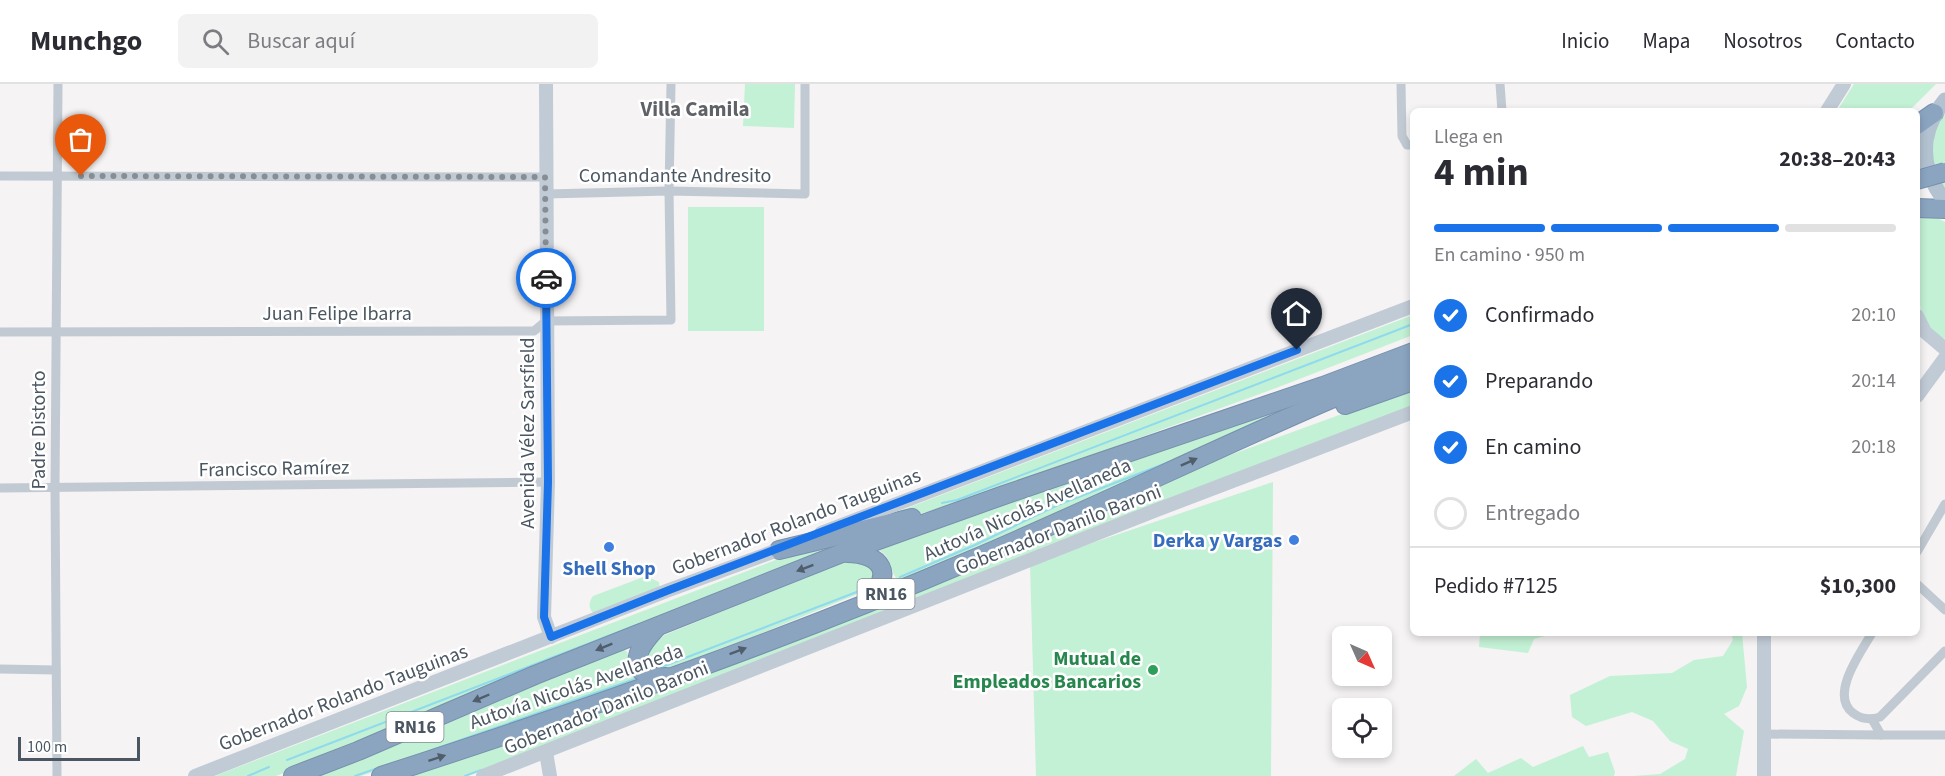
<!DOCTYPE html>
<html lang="es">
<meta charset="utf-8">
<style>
:root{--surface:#fff;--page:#f2f2f3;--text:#2b2b33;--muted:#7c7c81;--line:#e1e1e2;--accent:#1a73e8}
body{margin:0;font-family:"Source Sans 3",sans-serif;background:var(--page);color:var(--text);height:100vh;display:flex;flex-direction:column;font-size:22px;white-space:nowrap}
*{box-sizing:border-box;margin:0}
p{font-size:20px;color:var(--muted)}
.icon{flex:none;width:33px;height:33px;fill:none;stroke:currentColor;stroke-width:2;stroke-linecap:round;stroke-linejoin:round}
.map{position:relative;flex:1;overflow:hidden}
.details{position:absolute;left:1410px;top:24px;width:510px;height:528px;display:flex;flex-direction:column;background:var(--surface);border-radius:9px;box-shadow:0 3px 9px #0003}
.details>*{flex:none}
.needle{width:39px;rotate:135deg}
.tools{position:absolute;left:1332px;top:542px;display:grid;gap:12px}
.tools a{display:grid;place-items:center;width:60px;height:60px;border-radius:9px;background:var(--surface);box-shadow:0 3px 9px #0003;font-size:30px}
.scale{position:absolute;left:18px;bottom:15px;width:122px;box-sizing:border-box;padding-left:6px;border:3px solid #4a5661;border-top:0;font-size:16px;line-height:21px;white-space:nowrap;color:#4a5661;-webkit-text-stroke:4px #fff;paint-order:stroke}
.pin{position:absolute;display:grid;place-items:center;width:51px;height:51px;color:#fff;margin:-62px -26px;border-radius:50% 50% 50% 0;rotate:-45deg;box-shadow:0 0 6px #0007}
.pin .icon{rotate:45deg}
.courier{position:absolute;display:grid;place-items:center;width:60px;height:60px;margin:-30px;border:4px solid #1a73e8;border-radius:50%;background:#fff;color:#222;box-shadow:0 2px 8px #0007}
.summary em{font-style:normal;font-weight:700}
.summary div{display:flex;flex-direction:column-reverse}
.summary{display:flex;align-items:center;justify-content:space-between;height:102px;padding:0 24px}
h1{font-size:39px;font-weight:700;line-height:45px}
.bar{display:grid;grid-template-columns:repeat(4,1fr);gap:9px 6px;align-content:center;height:72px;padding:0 24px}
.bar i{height:8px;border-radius:4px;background:var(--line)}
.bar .current{background:var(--accent)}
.bar p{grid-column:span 4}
.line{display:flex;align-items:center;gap:15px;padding:0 24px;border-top:2px solid var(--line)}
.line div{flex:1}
ol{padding:0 24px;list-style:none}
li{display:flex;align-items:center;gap:18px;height:66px}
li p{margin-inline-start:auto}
li .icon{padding:6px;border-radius:50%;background:var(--accent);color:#fff;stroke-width:4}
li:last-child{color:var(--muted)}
li i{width:33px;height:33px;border:3px solid var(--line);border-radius:50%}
header{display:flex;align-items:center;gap:36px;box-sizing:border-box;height:84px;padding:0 30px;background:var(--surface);border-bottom:2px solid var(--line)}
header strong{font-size:28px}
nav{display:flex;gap:33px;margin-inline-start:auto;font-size:21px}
.search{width:420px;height:54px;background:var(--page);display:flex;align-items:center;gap:15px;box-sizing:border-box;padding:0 21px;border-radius:9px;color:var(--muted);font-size:22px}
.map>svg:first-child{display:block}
.green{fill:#c3f1d5}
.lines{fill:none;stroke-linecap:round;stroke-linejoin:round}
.stream{stroke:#90daee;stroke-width:2}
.highway-casing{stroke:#7690ad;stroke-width:20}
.street{stroke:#c1cad2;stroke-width:9}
.secondary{stroke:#c1cbd6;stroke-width:14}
.primary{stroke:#b3c2d1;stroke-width:15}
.highway{stroke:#8ba5c1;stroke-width:18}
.highway-bridge-casing{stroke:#7690ad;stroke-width:20;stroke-linecap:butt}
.highway-bridge{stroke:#8ba5c1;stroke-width:18}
.oneway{fill:#505e6b}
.done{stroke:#868d94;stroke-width:6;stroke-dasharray:0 10.8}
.route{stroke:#1a73e8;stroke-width:8}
.shop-dot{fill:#3f7fe0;stroke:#fff;stroke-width:2}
.leisure-dot{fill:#2e9e5b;stroke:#fff;stroke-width:2}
.labels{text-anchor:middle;stroke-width:5;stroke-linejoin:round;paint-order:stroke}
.shield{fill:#fff;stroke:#808990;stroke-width:1.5}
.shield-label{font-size:18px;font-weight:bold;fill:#4a5661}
.street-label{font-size:20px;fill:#4a5661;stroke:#fff}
.shop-label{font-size:20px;font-weight:bold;fill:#366cbe;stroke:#fff;text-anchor:end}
.leisure-label{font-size:20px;font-weight:bold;fill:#27864d;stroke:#fff;text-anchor:end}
.neighbourhood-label{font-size:21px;font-weight:bold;fill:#5f6368;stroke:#fff}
</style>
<header>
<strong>Munchgo</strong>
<div class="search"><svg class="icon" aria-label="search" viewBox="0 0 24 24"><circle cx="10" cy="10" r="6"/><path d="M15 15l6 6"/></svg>Buscar aquí</div>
<nav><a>Inicio</a><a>Mapa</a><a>Nosotros</a><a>Contacto</a></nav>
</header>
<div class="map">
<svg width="1945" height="692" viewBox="0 0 1945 692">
<rect width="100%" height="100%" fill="#f5f3f3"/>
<g class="green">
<path d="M745,0H795L794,44L743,42Z"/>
<path d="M1854,0H1936L1909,27H1837Z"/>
<path d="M1945,24V106L1932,77L1935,42Z"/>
<rect x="688" y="123" width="76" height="124"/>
<path d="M1917,128L1929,130L1945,138V255L1934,251L1921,228L1919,214Z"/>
<path d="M1413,231V251L1276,304L965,417L813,460Z"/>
<path d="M1413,304V323L466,692H404L566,641L647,611L1200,382Z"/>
<path d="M1283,326C1157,387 1028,442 899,497C888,487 895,475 877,465L1014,416Z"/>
<path d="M1273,398L1271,692H1036L1030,480Z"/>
<path d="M880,450L698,520L276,692H215L778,475Z"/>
<path d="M855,473L876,484L870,505L669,587L651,586L642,573L650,557Z"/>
<path d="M646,492L659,498L660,506L593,529C588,523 589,518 593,512Z"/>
<path d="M1480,549H1556L1534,555L1528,569L1479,563Z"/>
<path d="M1731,549H1742L1747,603L1739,622L1724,630L1744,647L1736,692H1633L1660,690L1685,675L1688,665L1670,657L1653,637L1632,628L1586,642L1572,633L1570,611L1610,592L1672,589L1694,576L1723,572L1733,556Z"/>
<path d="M623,565L627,568L630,579L647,595L361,692H314C418,652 519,606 623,565Z"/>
<path d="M1583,662L1589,673L1608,668L1615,688L1614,692H1454L1476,675L1488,689L1521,674L1533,683Z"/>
</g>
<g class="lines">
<g class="stream">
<path d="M942,419L957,416L1413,240"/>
<path d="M900,493L975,461L1058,421L1179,374"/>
<path d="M659,584L867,504"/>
<path d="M429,667L638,594"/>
<path d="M287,676L639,540"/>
<path d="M248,692L269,683"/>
<path d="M355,692L378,684"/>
<path d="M465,692L481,686"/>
</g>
<defs>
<g id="highway">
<path d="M1917,41L1934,29"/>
<path d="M1917,124L1945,125"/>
<path d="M1345,321L1413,297"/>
<path d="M779,466L912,434"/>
<path d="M847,469C881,469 896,491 867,515"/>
<path d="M657,543C651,550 644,557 640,566C631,587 648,595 666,593"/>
<path d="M293,692L358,667L535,591L842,469L1004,411L1323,302L1413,268"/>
<path d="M381,692C579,628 777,559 969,477C1118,414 1263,341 1413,281"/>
</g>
</defs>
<use href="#highway" class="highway-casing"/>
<g class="street">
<path d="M1401,0L1402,52L1407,61H1413"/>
<path d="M1500,0L1502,27"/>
<path d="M0,92L545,93"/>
<path d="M546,110L669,107L805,110V0"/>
<path d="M0,248L534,247L546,237L671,236L669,107L671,0"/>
<path d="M0,404L548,398"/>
<path d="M1917,468L1945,420"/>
<path d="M1917,500L1945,526"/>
<path d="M1872,549C1861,568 1829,611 1853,629C1861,635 1871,636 1880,633L1945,567"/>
<path d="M0,585L56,586"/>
<path d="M1872,635L1881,651H1945"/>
<path d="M1764,650L1881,651"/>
<path d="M57,692L55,405L58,0"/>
</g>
<g class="secondary">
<path d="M546,0L548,398L544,533L551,553"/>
<path d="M1827,27L1844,0"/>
<path d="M1917,232L1925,248L1945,265"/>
<path d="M1917,312L1945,274"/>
<path d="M821,449L1413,222"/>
<path d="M546,668L550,692"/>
<path d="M195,692L669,506L786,463"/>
<path d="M483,692L1154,427L1413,328"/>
<path d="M1764,692V549"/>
</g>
<path class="primary" d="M1945,16C1919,48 1919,84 1945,117"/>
<use href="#highway" class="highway"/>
<defs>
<path id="highway-bridge" d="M1917,96L1945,88"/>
</defs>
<use href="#highway-bridge" class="highway-bridge-casing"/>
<use href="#highway-bridge" class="highway-bridge"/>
</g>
<defs><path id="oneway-solid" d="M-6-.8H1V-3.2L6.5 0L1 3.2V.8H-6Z" transform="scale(1.5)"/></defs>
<g class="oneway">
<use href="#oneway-solid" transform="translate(1189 378) rotate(-24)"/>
<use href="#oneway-solid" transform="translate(805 484) rotate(159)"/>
<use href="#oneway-solid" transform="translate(604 563) rotate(158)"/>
<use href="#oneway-solid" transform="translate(738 567) rotate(-21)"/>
<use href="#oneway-solid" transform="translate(481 614) rotate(157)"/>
<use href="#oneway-solid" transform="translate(437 674) rotate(-18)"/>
</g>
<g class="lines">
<path class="done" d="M81,92L545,93L546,194"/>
<path class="route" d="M546,194L548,398L544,533L551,553L669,506L1297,266"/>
</g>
<g class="shop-dot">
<circle cx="1294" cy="456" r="6"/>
<circle cx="609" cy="463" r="6"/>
</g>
<circle class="leisure-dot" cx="1153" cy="586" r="6"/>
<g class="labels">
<g class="shield">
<rect x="857.5" y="495" width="57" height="30" rx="4.5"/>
<rect x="386.5" y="628" width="57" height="30" rx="4.5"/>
</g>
<g class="shield-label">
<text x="886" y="516">RN16</text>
<text x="415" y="649">RN16</text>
</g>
<g class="street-label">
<text x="675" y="98">Comandante Andresito</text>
<text x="337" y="236">Juan Felipe Ibarra</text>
<text transform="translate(38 346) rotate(-90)" y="7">Padre Distorto</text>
<text transform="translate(527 349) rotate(-90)" y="7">Avenida Vélez Sarsfield</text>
<text transform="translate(274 384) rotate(-1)" y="7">Francisco Ramírez</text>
<text transform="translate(1027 425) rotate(-24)" y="7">Autovía Nicolás Avellaneda</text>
<text transform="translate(796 437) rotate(-21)" y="7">Gobernador Rolando Tauguinas</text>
<text transform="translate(1058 445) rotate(-21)" y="7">Gobernador Danilo Baroni</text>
<text transform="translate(576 602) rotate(-19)" y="7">Autovía Nicolás Avellaneda</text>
<text transform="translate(343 613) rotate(-21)" y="7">Gobernador Rolando Tauguinas</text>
<text transform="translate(606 623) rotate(-22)" y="7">Gobernador Danilo Baroni</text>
</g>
<g class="shop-label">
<text x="1282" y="463">Derka y Vargas</text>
<text x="609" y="491" text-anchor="middle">Shell Shop</text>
</g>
<g class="leisure-label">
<text x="1141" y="581">Mutual de<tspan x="1141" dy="23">Empleados Bancarios</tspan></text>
</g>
<g class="neighbourhood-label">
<text x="695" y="32">Villa Camila</text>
</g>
</g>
</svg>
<div class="tools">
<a><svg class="needle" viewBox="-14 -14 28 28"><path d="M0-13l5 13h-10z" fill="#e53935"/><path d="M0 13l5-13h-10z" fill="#7c7c81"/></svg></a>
<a><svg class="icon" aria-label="locate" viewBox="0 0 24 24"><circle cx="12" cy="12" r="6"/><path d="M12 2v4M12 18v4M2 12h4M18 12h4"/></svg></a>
</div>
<div class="scale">100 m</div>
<div class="pin" style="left:81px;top:92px;background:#ea580c"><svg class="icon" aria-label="bag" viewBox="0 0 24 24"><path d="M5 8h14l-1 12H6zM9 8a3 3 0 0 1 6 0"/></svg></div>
<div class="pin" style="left:1297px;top:266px;background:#1f2937"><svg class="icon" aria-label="home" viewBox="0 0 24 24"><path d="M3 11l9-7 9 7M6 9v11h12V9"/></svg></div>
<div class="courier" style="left:546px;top:194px"><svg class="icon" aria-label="car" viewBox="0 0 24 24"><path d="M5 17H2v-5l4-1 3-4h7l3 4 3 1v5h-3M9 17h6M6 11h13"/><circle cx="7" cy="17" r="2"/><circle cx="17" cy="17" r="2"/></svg></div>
<section class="details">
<div class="summary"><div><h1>4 min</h1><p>Llega en</p></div><em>20:38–20:43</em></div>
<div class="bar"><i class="current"></i><i class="current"></i><i class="current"></i><i></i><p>En camino · 950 m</p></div>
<ol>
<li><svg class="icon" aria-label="check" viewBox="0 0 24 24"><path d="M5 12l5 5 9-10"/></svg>Confirmado<p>20:10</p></li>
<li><svg class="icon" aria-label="check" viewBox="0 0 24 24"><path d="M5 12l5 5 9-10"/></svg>Preparando<p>20:14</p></li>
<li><svg class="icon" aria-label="check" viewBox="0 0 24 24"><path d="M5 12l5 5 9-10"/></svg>En camino<p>20:18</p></li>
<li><i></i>Entregado</li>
</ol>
<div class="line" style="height:78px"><div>Pedido #7125</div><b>$10,300</b></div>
</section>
</div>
